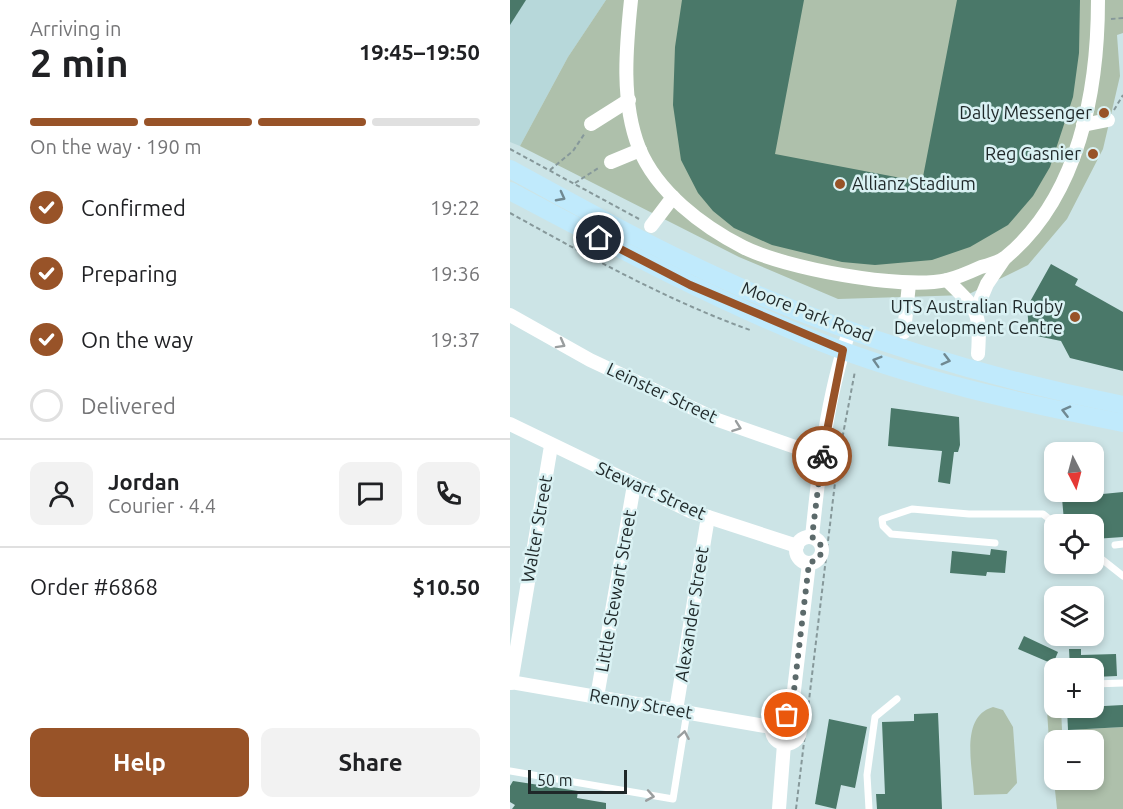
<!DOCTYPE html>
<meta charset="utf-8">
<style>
:root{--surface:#fff;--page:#f2f2f2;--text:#202124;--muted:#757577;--line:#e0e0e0;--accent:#985328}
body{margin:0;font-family:Ubuntu,sans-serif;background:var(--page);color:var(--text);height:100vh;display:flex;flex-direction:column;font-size:22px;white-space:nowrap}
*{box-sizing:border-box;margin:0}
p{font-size:20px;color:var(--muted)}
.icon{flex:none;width:33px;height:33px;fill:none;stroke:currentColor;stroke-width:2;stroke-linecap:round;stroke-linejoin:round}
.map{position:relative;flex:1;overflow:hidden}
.details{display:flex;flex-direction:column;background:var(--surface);width:510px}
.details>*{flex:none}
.needle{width:39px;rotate:174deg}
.fabs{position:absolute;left:534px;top:442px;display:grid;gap:12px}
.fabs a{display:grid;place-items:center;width:60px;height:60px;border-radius:12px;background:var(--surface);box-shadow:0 3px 9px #0003;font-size:30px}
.scale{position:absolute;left:18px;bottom:15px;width:99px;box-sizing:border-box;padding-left:6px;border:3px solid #1f2829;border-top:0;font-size:16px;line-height:21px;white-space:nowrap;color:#1f2829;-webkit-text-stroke:4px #d9f1f3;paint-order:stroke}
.pin{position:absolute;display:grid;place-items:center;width:51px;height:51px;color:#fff;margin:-26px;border:3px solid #fff;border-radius:50%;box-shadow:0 2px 6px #0007}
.courier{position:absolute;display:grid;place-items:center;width:60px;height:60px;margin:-30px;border:4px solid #985328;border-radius:50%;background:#fff;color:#222;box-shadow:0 2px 8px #0007}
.head em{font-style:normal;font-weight:700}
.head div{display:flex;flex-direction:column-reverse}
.head{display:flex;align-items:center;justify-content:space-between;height:102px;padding:0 30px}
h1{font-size:39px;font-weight:700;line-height:45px}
.bar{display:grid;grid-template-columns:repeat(4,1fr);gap:9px 6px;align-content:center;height:72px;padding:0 30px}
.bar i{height:8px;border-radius:4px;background:var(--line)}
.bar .on{background:var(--accent)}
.bar p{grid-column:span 4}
.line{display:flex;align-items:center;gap:15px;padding:0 30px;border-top:2px solid var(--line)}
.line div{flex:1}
.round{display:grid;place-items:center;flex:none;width:63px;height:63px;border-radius:12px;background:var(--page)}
ol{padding:0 30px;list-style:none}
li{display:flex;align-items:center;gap:18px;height:66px}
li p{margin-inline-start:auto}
li .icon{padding:6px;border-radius:50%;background:var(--accent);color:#fff;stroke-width:4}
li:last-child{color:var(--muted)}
li i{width:33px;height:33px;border:3px solid var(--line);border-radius:50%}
.primary-button{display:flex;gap:12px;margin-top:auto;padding:12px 30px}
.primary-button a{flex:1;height:69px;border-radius:12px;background:var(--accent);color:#fff;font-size:24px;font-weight:700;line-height:69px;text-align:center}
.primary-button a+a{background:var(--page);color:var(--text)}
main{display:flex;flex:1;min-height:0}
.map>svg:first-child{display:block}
.built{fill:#b7d8da}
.green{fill:#aec0ab}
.building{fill:#4a7869}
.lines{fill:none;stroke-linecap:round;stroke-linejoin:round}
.path{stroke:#86989a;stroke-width:2;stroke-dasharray:4.5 3;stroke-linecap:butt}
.lane{stroke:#fff;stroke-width:7}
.street{stroke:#fff;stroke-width:14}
.secondary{stroke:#c0eafc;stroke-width:18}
.oneway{stroke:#708992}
.oneway2{stroke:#9a9e9f}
.done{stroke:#5c6a6b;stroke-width:6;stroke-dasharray:0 10.8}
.route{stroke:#985328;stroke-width:8}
.poi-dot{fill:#985328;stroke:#d9f1f3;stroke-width:2}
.labels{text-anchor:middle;stroke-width:5;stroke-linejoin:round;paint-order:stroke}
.poi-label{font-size:18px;fill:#1f2829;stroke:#d9f1f3;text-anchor:end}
.street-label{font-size:18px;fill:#1f2829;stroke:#d9f1f3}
</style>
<main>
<section class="details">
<div class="head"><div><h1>2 min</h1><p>Arriving in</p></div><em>19:45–19:50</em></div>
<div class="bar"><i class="on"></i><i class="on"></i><i class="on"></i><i></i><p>On the way · 190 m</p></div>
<ol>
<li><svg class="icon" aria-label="check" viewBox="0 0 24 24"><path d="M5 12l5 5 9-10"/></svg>Confirmed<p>19:22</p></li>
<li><svg class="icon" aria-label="check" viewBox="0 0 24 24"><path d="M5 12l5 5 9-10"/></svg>Preparing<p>19:36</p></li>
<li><svg class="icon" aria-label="check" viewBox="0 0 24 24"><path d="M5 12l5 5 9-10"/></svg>On the way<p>19:37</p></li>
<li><i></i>Delivered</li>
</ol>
<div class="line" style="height:108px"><a class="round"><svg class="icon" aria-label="person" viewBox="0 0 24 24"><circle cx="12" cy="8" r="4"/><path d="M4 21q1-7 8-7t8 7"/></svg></a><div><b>Jordan</b><p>Courier · 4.4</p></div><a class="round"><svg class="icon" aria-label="chat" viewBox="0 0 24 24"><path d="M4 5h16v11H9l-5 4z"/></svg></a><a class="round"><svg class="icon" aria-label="phone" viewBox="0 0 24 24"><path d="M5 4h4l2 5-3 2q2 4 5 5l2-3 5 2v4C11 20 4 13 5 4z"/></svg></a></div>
<div class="line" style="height:78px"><div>Order #6868</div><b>$10.50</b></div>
<div class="primary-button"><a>Help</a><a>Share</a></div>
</section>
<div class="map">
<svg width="613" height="809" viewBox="0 0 613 809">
<rect width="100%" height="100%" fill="#cce4e6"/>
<path class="built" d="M0,0H96L58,57L10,146L0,142Z"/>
<g class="green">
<path d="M96,0H613V33L607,35L610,76L593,149L557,219L518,265L457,295L328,299L229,257L10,146L58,57Z"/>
<path d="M535,680L544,686V708H551L552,730L540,756Z"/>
<path d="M483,707L493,710L503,727L507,783L497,794L464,795C463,768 449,717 483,707Z"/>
<path d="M613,727V809H547L542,762L544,758V780H584V741H553L558,730Z"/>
</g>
<g class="building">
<path d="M0,0H16L0,25Z"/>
<path d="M172,0H294L265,154L412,182L447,0H570L569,53L563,97L540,167L523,196L498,225L460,247L422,260L365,265L332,262L262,245L224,228L203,211L188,193L171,160L163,105L165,47Z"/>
<path d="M541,264L568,279L565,285L613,312V371L560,358L551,341L522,335L519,330L517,307Z"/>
<path d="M381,408L449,417L450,445L448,452H444L440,484L428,482L432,451L378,446Z"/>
<path d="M613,492V537L584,539V525H575V520L554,521L552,498Z"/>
<path d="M481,549L497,551L495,573L477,572L476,576L440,573L442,551L480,555Z"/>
<path d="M514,636L548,652L543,664L508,649Z"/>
<path d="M559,649H571V655L606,654L607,676L584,677V669H560Z"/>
<path d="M613,705V727L558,730L557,708Z"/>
<path d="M428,713L432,809H367L366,794H375L372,722L404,721V714Z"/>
<path d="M319,719L357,727L345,788L331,785L326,809L305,804Z"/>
<path d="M3,781L68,791L67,798L96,803V809H2L5,805L0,802V786Z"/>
</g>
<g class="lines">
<g class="path">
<path d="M601,19L613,18"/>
<path d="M604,110L613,95"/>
<path d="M0,149L129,219"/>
<path d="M40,170L63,151L75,133"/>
<path d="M65,183L90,167"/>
<path d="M0,213C78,256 156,300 240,330"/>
<path d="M286,809L327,466L345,371"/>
</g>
<g class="lane">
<path d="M485,543L381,534L373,526L372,519L402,509L459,514H533L547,525"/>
<path d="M605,545L613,544"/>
<path d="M584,553L613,576"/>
<path d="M584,684L613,683"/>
<path d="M0,771L163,799L177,712"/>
<path d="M359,809L357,775L365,717L387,699"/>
</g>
<g class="street">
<path d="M121,0C116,48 111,102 129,148C147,192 192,226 233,247C274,268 392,290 437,280C449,277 460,272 471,267C479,265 490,262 496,257C569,196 588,91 588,0"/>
<path d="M81,124L119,100"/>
<path d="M573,125L598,120"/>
<path d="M101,162L130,150"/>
<path d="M141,226L163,197"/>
<path d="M437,280C467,310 471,310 468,354"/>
<path d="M466,310L477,284L494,259"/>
<path d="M0,315L80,360L208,420L311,456"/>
<path d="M394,332L399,284"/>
<path d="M0,424L180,511L287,546"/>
<path d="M302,537C309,468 317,396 340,329"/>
<circle cx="299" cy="550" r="13"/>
<path d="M0,682L261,727"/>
<path d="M1,683L41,446"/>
<path d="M87,697L124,485"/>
<path d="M166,710L198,517"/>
<circle cx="276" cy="730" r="14"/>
<path d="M281,716L299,563"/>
<path d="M269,809L274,744"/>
</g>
<g class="secondary">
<path d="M0,169C69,207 138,245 210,278C333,335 480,379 613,405"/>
<path d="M0,191C102,245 203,299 310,342C406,380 512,403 613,423"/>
</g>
</g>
<defs><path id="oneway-chevron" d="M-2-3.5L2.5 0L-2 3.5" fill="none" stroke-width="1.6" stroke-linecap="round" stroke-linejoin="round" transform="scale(1.5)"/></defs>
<g class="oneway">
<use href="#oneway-chevron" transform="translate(51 197) rotate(28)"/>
<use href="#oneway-chevron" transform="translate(436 360) rotate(15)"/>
<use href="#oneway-chevron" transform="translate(367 361) rotate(-163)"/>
<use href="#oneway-chevron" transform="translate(556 411) rotate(-166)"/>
</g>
<g class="oneway2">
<use href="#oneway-chevron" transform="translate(51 344) rotate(29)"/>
<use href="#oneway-chevron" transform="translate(227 427) rotate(20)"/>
<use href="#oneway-chevron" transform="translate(174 735) rotate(-80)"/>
<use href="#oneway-chevron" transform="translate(140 796) rotate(10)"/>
</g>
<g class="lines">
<path class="done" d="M277,715L281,716L299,563L308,559L312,552L310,543L302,537L312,456"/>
<path class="route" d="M89,238L180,285L333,350L312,456"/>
</g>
<g class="poi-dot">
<circle cx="594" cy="113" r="6"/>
<circle cx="583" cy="154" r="6"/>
<circle cx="330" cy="184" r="6"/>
<circle cx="565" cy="317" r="6"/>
</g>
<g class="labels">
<g class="poi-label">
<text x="582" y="119">Dally Messenger</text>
<text x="571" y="160">Reg Gasnier</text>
<text x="342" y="190" text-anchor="start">Allianz Stadium</text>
<text x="553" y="313">UTS Australian Rugby<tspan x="553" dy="21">Development Centre</tspan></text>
</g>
<g class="street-label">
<text transform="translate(297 312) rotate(21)" y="6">Moore Park Road</text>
<text transform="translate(152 393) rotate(25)" y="6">Leinster Street</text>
<text transform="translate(141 491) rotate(24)" y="6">Stewart Street</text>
<text transform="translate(27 529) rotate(-80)" y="6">Walter Street</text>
<text transform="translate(106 591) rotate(-80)" y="6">Little Stewart Street</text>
<text transform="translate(182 614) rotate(-81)" y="6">Alexander Street</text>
<text transform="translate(131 704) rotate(10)" y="6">Renny Street</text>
</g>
</g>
</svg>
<div class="fabs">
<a><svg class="needle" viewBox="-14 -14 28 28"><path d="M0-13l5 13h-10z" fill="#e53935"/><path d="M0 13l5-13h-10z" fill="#757577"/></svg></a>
<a><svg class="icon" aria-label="locate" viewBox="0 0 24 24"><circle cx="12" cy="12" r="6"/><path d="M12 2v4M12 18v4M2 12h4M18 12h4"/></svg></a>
<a><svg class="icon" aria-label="layers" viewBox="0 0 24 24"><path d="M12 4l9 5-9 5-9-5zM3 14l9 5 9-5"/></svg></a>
<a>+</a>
<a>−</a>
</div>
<div class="scale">50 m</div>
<div class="pin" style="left:277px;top:715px;background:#ea580c"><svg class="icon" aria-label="bag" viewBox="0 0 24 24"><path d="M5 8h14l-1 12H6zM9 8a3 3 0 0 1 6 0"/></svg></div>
<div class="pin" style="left:89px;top:238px;background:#1f2937"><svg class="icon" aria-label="home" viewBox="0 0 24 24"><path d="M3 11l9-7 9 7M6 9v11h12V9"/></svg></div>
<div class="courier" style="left:312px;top:456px"><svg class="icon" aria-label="bike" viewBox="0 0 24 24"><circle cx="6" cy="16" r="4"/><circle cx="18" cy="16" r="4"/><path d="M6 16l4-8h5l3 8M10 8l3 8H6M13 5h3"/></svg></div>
</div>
</main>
